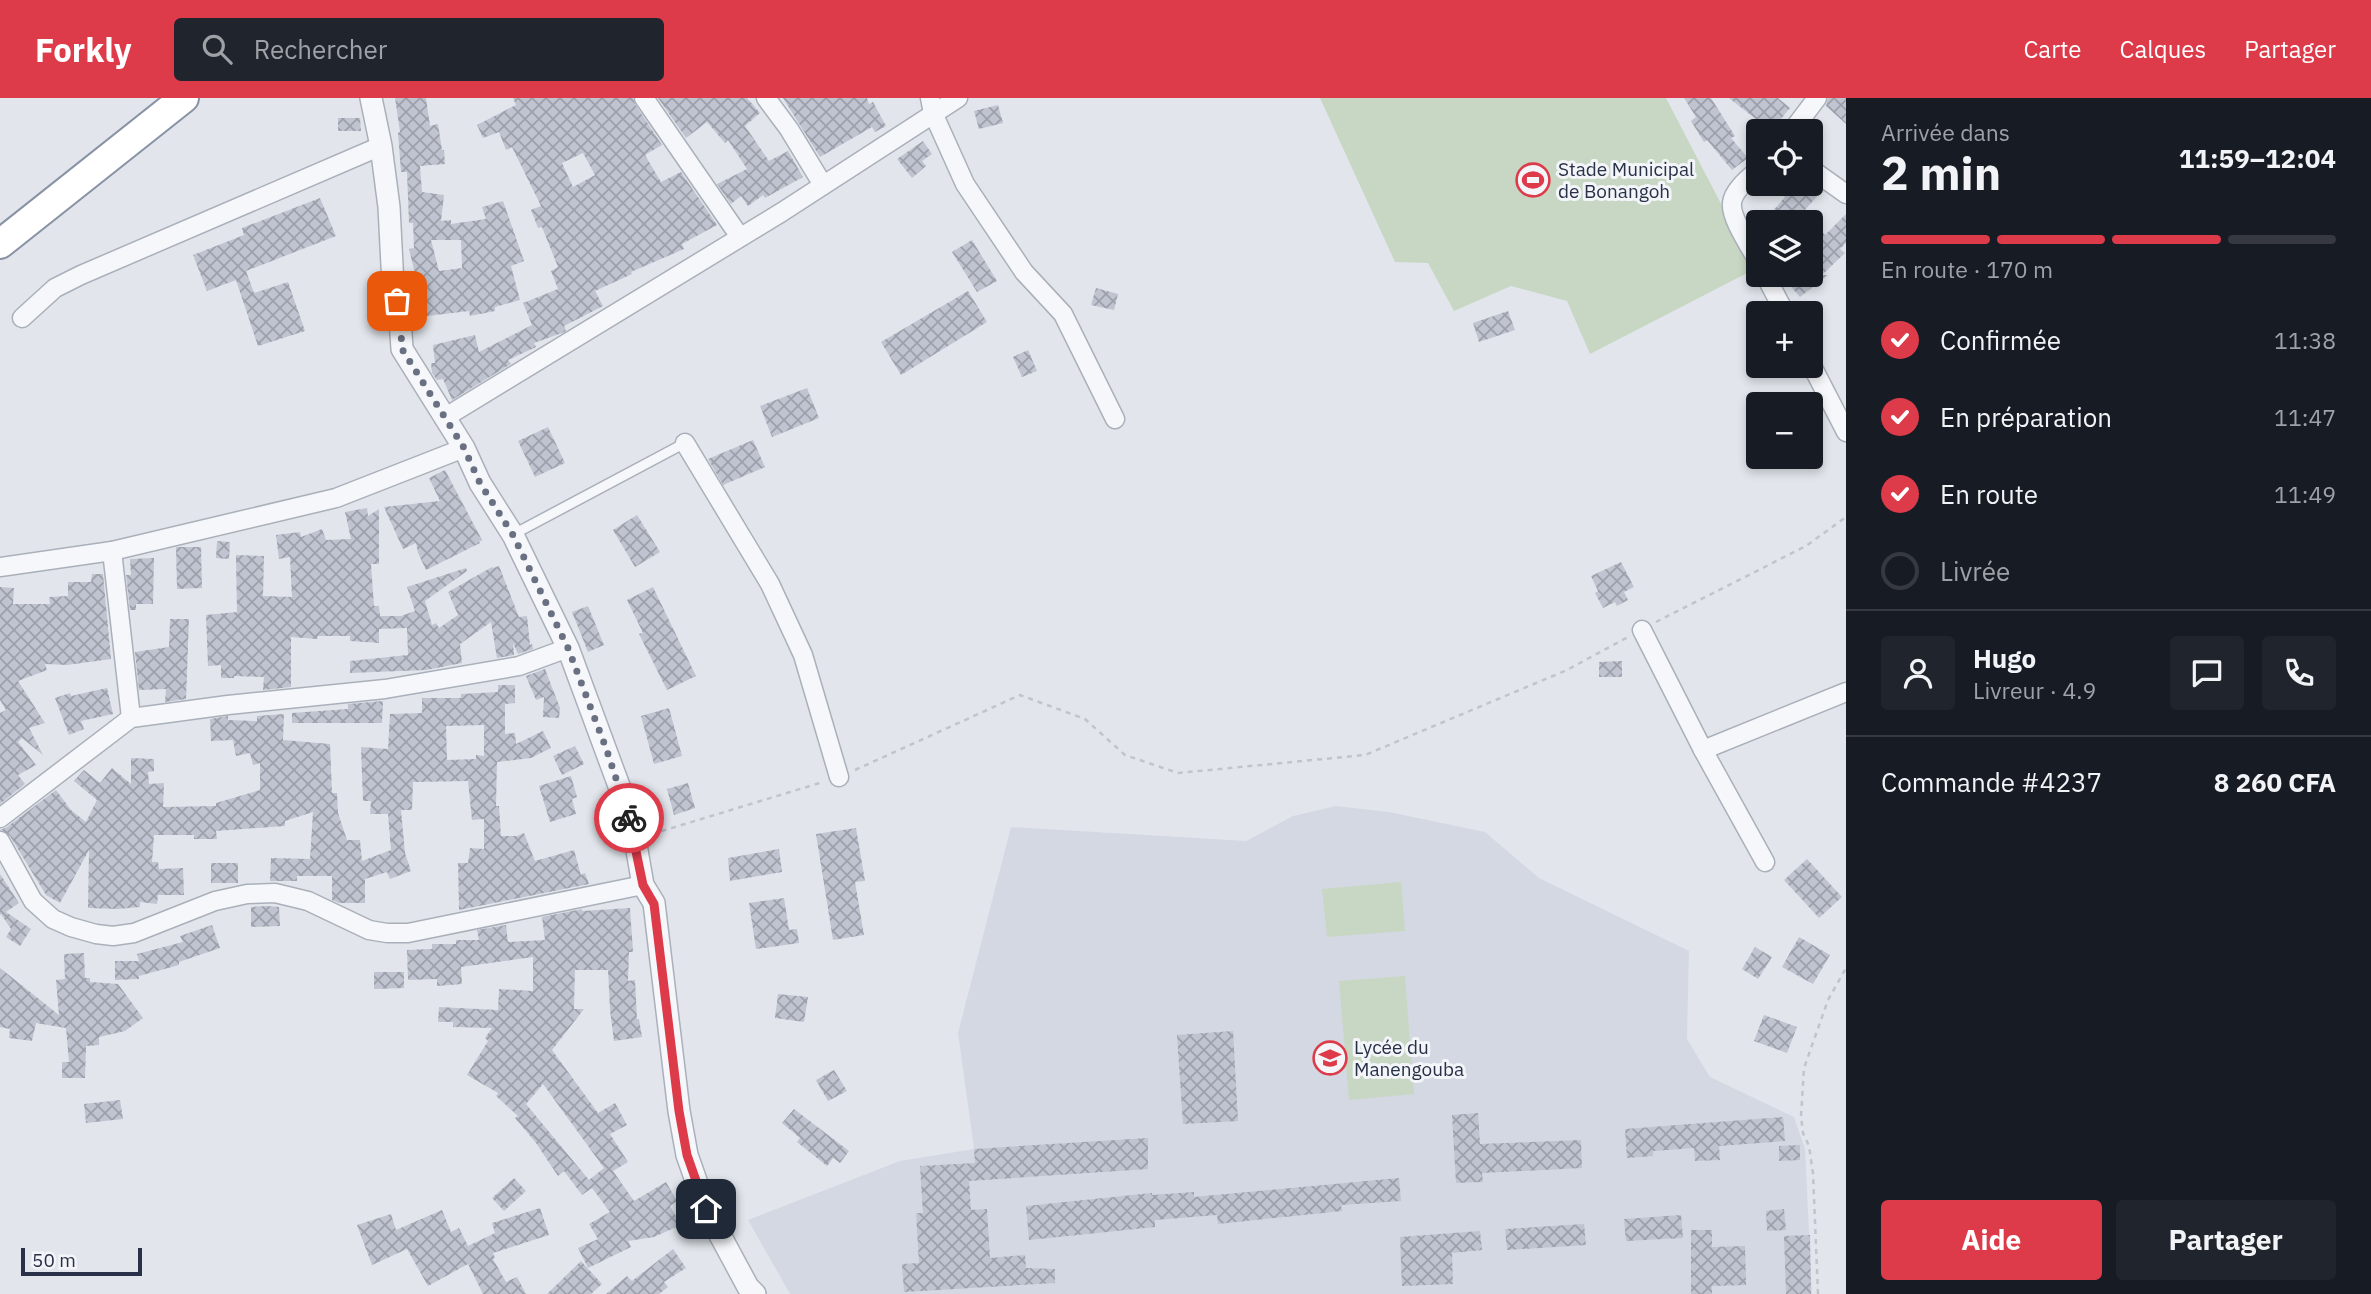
<!DOCTYPE html>
<html lang="fr">
<meta charset="utf-8">
<style>
:root{--surface:#171b24;--page:#20242c;--text:#f1f3f6;--muted:#9ea1a6;--line:#363941;--accent:#de3b4a}
body{margin:0;font-family:"IBM Plex Sans",sans-serif;background:var(--page);color:var(--text);height:100vh;display:flex;flex-direction:column;font-size:26px;white-space:nowrap}
*{box-sizing:border-box;margin:0}
p{font-size:23px;color:var(--muted)}
.icon{flex:none;width:38px;height:38px;fill:none;stroke:currentColor;stroke-width:2;stroke-linecap:round;stroke-linejoin:round}
.map{position:relative;flex:1;overflow:hidden}
.side{display:flex;flex-direction:column;background:var(--surface);width:525px}
.side>*{flex:none}
.controls{position:absolute;left:1746px;top:21px;display:grid;gap:14px}
.controls a{display:grid;place-items:center;width:77px;height:77px;border-radius:7px;background:var(--surface);box-shadow:0 4px 10px #0003;font-size:35px}
.scale{position:absolute;left:21px;bottom:18px;width:121px;box-sizing:border-box;padding-left:7px;border:4px solid #283147;border-top:0;font-size:19px;line-height:24px;white-space:nowrap;color:#283147;-webkit-text-stroke:5px #f3f5f9;paint-order:stroke}
.pin{position:absolute;display:grid;place-items:center;width:60px;height:60px;color:#fff;margin:-30px;border-radius:14px;box-shadow:0 4px 10px #0006}
.courier{position:absolute;display:grid;place-items:center;width:70px;height:70px;margin:-35px;border:5px solid #de3b4a;border-radius:50%;background:#fff;color:#222;box-shadow:0 2px 9px #0007}
.summary em{font-style:normal;font-weight:700}
.summary div{display:flex;flex-direction:column-reverse}
.summary{display:flex;align-items:center;justify-content:space-between;height:119px;padding:0 35px}
h1{font-size:46px;font-weight:700;line-height:52px}
.bar{display:grid;grid-template-columns:repeat(4,1fr);gap:10px 7px;align-content:center;height:84px;padding:0 35px}
.bar i{height:9px;border-radius:5px;background:var(--line)}
.bar .on{background:var(--accent)}
.bar p{grid-column:span 4}
.line{display:flex;align-items:center;gap:18px;padding:0 35px;border-top:2px solid var(--line)}
.line div{flex:1}
.round{display:grid;place-items:center;flex:none;width:74px;height:74px;border-radius:7px;background:var(--page)}
ol{padding:0 35px;list-style:none}
li{display:flex;align-items:center;gap:21px;height:77px}
li p{margin-inline-start:auto}
li .icon{padding:7px;border-radius:50%;background:var(--accent);color:#fff;stroke-width:4}
li:last-child{color:var(--muted)}
li i{width:38px;height:38px;border:4px solid var(--line);border-radius:50%}
.action{display:flex;gap:14px;margin-top:auto;padding:14px 35px}
.action a{flex:1;height:80px;border-radius:7px;background:var(--accent);color:#fff;font-size:28px;font-weight:700;line-height:80px;text-align:center}
.action a+a{background:var(--page);color:var(--text)}
header{display:flex;align-items:center;gap:42px;box-sizing:border-box;height:98px;padding:0 35px;background:var(--accent);color:#fff}
header strong{font-size:33px}
nav{display:flex;gap:38px;margin-inline-start:auto;font-size:24px}
.search{width:490px;height:63px;background:var(--page);display:flex;align-items:center;gap:18px;box-sizing:border-box;padding:0 24px;border-radius:7px;color:var(--muted);font-size:26px}
main{display:flex;flex:1;min-height:0}
.map>svg:first-child{display:block}
.built{fill:#d4d8e2}
.park{fill:#c7d7c3}
.building{fill:url(#building-cross-hatch);fill-rule:evenodd}
.lines{fill:none;stroke-linecap:round;stroke-linejoin:round}
.service-casing{stroke:#aab0ba;stroke-width:12}
.minor-casing{stroke:#aab0ba;stroke-width:21}
.tertiary-casing{stroke:#aab0ba;stroke-width:24}
.trunk-casing{stroke:#8892a5;stroke-width:32}
.path{stroke:#c0c4cb;stroke-width:2.5;stroke-dasharray:5 5;stroke-linecap:butt}
.service{stroke:#f6f7fa;stroke-width:9}
.minor{stroke:#f6f7fa;stroke-width:18}
.tertiary{stroke:#f6f7fa;stroke-width:21}
.trunk{stroke:#fff;stroke-width:28}
.done{stroke:#697081;stroke-width:7;stroke-dasharray:0 12.6}
.route{stroke:#de3b4a;stroke-width:9}
.labels{text-anchor:middle;stroke-width:6;stroke-linejoin:round;paint-order:stroke}
.poi-label{font-size:19px;fill:#283147;stroke:#f3f5f9;text-anchor:start}
</style>
<header>
<strong>Forkly</strong>
<div class="search"><svg class="icon" aria-label="search" viewBox="0 0 24 24"><circle cx="10" cy="10" r="6"/><path d="M15 15l6 6"/></svg>Rechercher</div>
<nav><a>Carte</a><a>Calques</a><a>Partager</a></nav>
</header>
<main>
<div class="map">
<svg width="1846" height="1196" viewBox="0 0 1846 1196">
<defs>
<pattern id="building-cross-hatch" width="8" height="8" patternUnits="userSpaceOnUse" patternTransform="scale(1.75)"><rect width="8" height="8" fill="#bfc4d0"/><path d="M0 0l8 8M0 8l8-8" fill="none" stroke="#9ba0ab"/></pattern>
</defs>
<rect width="100%" height="100%" fill="#e2e6ec"/>
<path class="built" d="M1336,708L1389,714L1485,734L1539,780L1689,853L1687,941L1710,979L1794,1019L1805,1051L1812,1196H790L748,1122L900,1063L974,1051L958,935L1011,729L1246,743L1293,718Z"/>
<g class="park">
<path d="M1320,0H1666L1755,171L1590,256L1567,203L1511,188L1454,213L1428,165L1395,164Z"/>
<path d="M1401,784L1405,833L1327,839L1322,791Z"/>
<path d="M1405,878L1414,996L1349,1002L1339,883Z"/>
</g>
<g class="building">
<path d="M395,0H426L430,28L438,26L442,52H444L445,66L420,68L422,94L444,97L441,123L451,122V126L486,121L482,109L503,103L524,163L511,168L520,202L495,209V213L470,218L469,213L419,219L416,200H421L409,151L414,150L413,125H409L407,74H401L398,35L400,34ZM431,142H461L462,170L439,173Z"/>
<path d="M513,0H633L635,6L662,47L645,57L661,84L681,74L717,127L682,146L684,151L631,174L632,176L595,193L603,208L564,228L566,233L562,235L534,245L536,249L508,262L511,266L452,302L443,281L437,282L432,275L431,265H435L433,247L475,237L479,254L532,227L523,205L558,191L551,173L558,169L542,129L538,130L531,112L541,108L512,49L506,52L499,34L483,40L477,27L516,7ZM583,55L595,77L573,89L562,65Z"/>
<path d="M658,0H747L760,15L745,28L769,63L788,53L803,79L765,100L763,97L748,108L741,98L731,106L717,86L747,71L728,42L725,45L707,24L686,40Z"/>
<path d="M783,0H867L869,6L873,4L886,28L875,34L872,29L820,59Z"/>
<path d="M1684,0H1711L1735,38L1731,40L1748,60L1732,72L1707,42L1704,44L1691,23L1696,19Z"/>
<path d="M1729,0H1778L1790,10L1771,33Z"/>
<path d="M1828,0H1846V26L1826,8Z"/>
<path d="M998,7L1003,25L979,31L974,13Z"/>
<path d="M338,20H360L361,33H338Z"/>
<path d="M923,43L932,56L922,63L926,68L912,80L897,61Z"/>
<path d="M1791,86H1811L1821,94L1803,114L1825,137L1846,116V145L1840,151L1845,155L1822,177H1828L1800,199L1781,177H1811V124H1782L1771,115L1785,99L1782,96Z"/>
<path d="M320,100L336,138L246,173L254,195L288,184L305,233L258,248L236,182L207,193L193,157L244,137L242,130Z"/>
<path d="M972,142L997,183L977,194L952,154Z"/>
<path d="M1096,190L1118,196L1114,212L1091,207Z"/>
<path d="M968,193L987,224L901,277L881,244Z"/>
<path d="M1508,213L1515,232L1479,244L1473,225Z"/>
<path d="M1028,252L1037,273L1022,279L1013,259Z"/>
<path d="M807,290L819,320L772,339L760,308Z"/>
<path d="M548,329L565,365L535,379L518,343Z"/>
<path d="M753,342L765,369L723,387L708,361Z"/>
<path d="M445,372L482,442L479,443L480,445L426,472L418,455L416,445L403,451L384,409L440,403L429,380Z"/>
<path d="M367,410L368,418L379,411V466H371L374,508H379L380,518H401L415,513L407,489L466,470L467,473L425,503L432,527L436,525L439,530L458,517L448,494L492,469L493,470L499,468L519,519L527,518L530,547L532,546L533,551L518,556L513,545L514,557L497,560L491,524L460,546L462,565L426,572L350,575V563L408,557L407,530L379,531V545L350,543V538H318L317,541L291,539V589L263,592L264,579L234,578V580H221V567L208,568L206,517L237,514L236,457L264,458L263,498L292,499L290,459L279,461L276,437L300,434L301,439L322,431L326,442L351,441L345,414Z"/>
<path d="M637,417L660,454L635,469L613,432Z"/>
<path d="M217,443L230,444L229,461L216,460Z"/>
<path d="M176,449H201L202,490L177,491Z"/>
<path d="M154,460L153,506H136V512H130L126,477H131L130,461Z"/>
<path d="M1621,464L1634,489L1624,494L1628,502L1617,508L1615,504L1603,510L1595,495L1598,493L1591,478Z"/>
<path d="M92,476H103L111,561L67,567L45,566L47,572L18,583L45,625L29,630L43,657L22,640L18,644L36,667L18,677L25,686L0,706V615L6,612L0,602V489L14,490L13,506H50L49,499L68,498V484H91Z"/>
<path d="M653,489L696,578L667,592L639,536L643,535L627,502Z"/>
<path d="M588,508L604,547L588,554L572,514Z"/>
<path d="M170,521H189L186,601L165,604L166,591L139,592L135,554L169,549Z"/>
<path d="M1622,563V579H1599V564Z"/>
<path d="M545,571L560,610L559,620L543,619L544,599L536,602L526,578Z"/>
<path d="M498,587H515V605L505,606V636L515,635L516,646L543,633L551,650L531,660L497,664L496,708H499L501,738H517L524,735L535,763L574,752L581,777L585,775L589,786L459,812L458,765H468L470,750L484,751V721L472,722L468,683L413,684L412,712H401L405,755L411,773L390,781L387,774L365,781V805H339L332,802V778H297V783H270L271,760L310,761L313,714L285,723V728L216,733L217,741H194V737H154L152,764H158L159,771L183,770L184,797H158L157,806L140,804V809L118,811L88,810L89,752L60,805L46,797L10,738L0,732L7,729L56,692L71,712L86,724L97,702L74,683L84,672L100,685L112,670L131,686V660L154,661V673L148,674L149,686L164,685L163,709L216,708V705L260,692V665L253,667L250,655L236,658L233,642L211,643L210,621L228,618V622L257,623V618L284,616L283,642L330,646L332,695H337L338,715L347,742H360L362,763L391,752L388,716H370L371,703H363L361,649L388,651L390,616L422,615V600H461V596L498,594ZM484,627V658L476,657V661L447,662L446,628Z"/>
<path d="M107,590L113,616L81,623L84,631L69,637L55,600L70,595L71,598Z"/>
<path d="M383,603L382,625H292V615L348,611V606Z"/>
<path d="M669,610L682,658L654,666L641,618Z"/>
<path d="M575,648L584,666L562,677L553,658Z"/>
<path d="M571,678L577,699L572,701L576,716L550,724L539,688Z"/>
<path d="M688,685L695,710L674,717L667,691Z"/>
<path d="M856,730L865,783L855,784L864,837L833,842L816,736Z"/>
<path d="M779,751L782,774L730,783L728,760Z"/>
<path d="M1807,761L1842,799L1819,820L1784,782Z"/>
<rect x="211" y="765" width="27" height="20"/>
<path d="M0,776L19,805L6,814L31,831L20,848L6,839L11,831L1,816L0,817Z"/>
<path d="M784,800L789,832L797,831L799,845L756,851L749,805Z"/>
<path d="M267,808L279,809L280,828L251,829V809Z"/>
<path d="M630,810L633,854H629L628,883L635,882L637,921H639L642,939L614,943L610,912L608,872H575L574,911H584L552,952L598,1015L615,1005L627,1027L610,1036L628,1064L613,1073L634,1103L666,1084L677,1103L670,1108L681,1127L654,1139L628,1143L631,1149L588,1170L578,1150L598,1141L589,1126L610,1114L592,1090L582,1097L564,1073L558,1078L536,1045L515,1020L518,1018L496,998L498,995L467,977L488,943L485,940L492,930L453,929V924H438L439,909L498,912L499,891L533,893V859L461,869L462,886L437,888V881L408,882L407,852L432,851V846H456V842H479L477,832L506,827L508,844L545,842L542,819L582,811V813ZM543,986L604,1070L589,1082L526,1006Z"/>
<path d="M212,827L220,850L179,864V867L139,878V881L115,882V863H139L137,856L183,844L180,838Z"/>
<path d="M1799,839L1830,857L1813,886L1782,869Z"/>
<path d="M1755,849L1772,859L1758,881L1742,871Z"/>
<path d="M84,855L85,880H90V884L118,886L143,920L125,933L99,939V947L86,948L85,980H62V964H69L66,930L36,925L32,943L9,940L10,931L0,929V870L59,917L56,882L65,881L64,856Z"/>
<path d="M374,874H404V890L374,891Z"/>
<path d="M778,896L808,899L804,924L775,920Z"/>
<path d="M1764,917L1797,929L1787,955L1754,943Z"/>
<path d="M1233,933L1238,1023L1183,1026L1177,937Z"/>
<path d="M834,972L847,993L828,1003L816,982Z"/>
<path d="M120,1002L123,1021L86,1025L84,1006Z"/>
<path d="M794,1011L849,1053L840,1065L833,1060L827,1068L797,1044L800,1040L782,1025Z"/>
<path d="M1478,1015L1480,1046L1581,1042L1582,1070L1482,1075L1483,1084L1456,1085L1452,1017Z"/>
<path d="M1783,1019L1785,1043L1719,1048L1720,1062L1695,1063L1694,1050L1653,1053V1058L1627,1060L1625,1031Z"/>
<path d="M1148,1040V1071L969,1083L971,1112L987,1111L990,1160L1025,1157L1026,1170L1055,1171V1185L904,1194L902,1166L919,1165L916,1115H923L920,1068L975,1065L974,1051Z"/>
<path d="M1800,1047V1062L1779,1063V1048Z"/>
<path d="M514,1080L526,1093L504,1113L492,1100Z"/>
<path d="M1399,1080L1401,1103L1341,1107L1342,1113L1218,1126L1217,1117L1155,1122V1129L1029,1142L1026,1108L1152,1095V1097L1194,1094V1099Z"/>
<path d="M540,1110L549,1137L493,1155L495,1160L493,1161L506,1184L517,1179L526,1196H483L468,1166L428,1188L407,1151L372,1167L357,1127L391,1116L396,1132L442,1112L451,1134L459,1130L468,1148L495,1135L492,1125Z"/>
<path d="M1784,1111L1786,1132L1767,1133L1766,1113Z"/>
<path d="M1681,1117L1683,1140L1626,1143L1624,1121Z"/>
<path d="M1584,1126L1586,1147L1507,1152L1505,1131Z"/>
<path d="M1691,1132H1712V1149L1745,1148L1746,1187L1712,1188V1196H1691Z"/>
<path d="M1480,1133L1482,1152L1452,1155L1453,1186L1402,1188L1400,1139Z"/>
<path d="M1810,1137L1811,1196H1786L1784,1138Z"/>
<path d="M673,1151L686,1170L664,1184L668,1189L659,1196H606L627,1178L632,1183Z"/>
<path d="M581,1163L602,1186L591,1196H547Z"/>
</g>
<g class="lines">
<defs>
<path id="service" d="M514,436L685,345"/>
<g id="minor">
<path d="M644,0L740,139"/>
<path d="M766,0L789,31L823,87"/>
<path d="M930,0L933,15L965,86L1024,174L1063,216L1115,321"/>
<path d="M1792,33L1817,0"/>
<path d="M1759,71C1750,79 1733,92 1732,105C1730,120 1751,150 1759,165"/>
<path d="M1811,71L1846,96"/>
<path d="M1765,177L1785,215"/>
<path d="M22,220L55,190L81,177L381,48"/>
<path d="M1811,266L1846,334"/>
<path d="M444,320L782,114L958,0"/>
<path d="M685,345L770,486L803,557L839,679"/>
<path d="M112,453L131,620"/>
<path d="M0,469L112,453L336,400L464,350"/>
<path d="M1642,532L1703,652L1765,764"/>
<path d="M1703,652L1846,594"/>
<path d="M0,720L131,620L228,607L385,591L519,568L568,550"/>
<path d="M0,743L33,803L53,821L71,829L96,836L113,838L134,835L215,803L247,796L275,795L308,803L369,832L387,835H408L643,787"/>
</g>
<path id="tertiary" d="M371,0L381,48L389,109L393,187L400,220L402,251L464,350L480,385L513,437L568,550L622,696L635,741L643,787L654,805L679,1013L687,1057L706,1111L748,1189L755,1196"/>
<path id="trunk" d="M0,146L184,0"/>
</defs>
<use href="#service" class="service-casing"/>
<use href="#minor" class="minor-casing"/>
<use href="#tertiary" class="tertiary-casing"/>
<use href="#trunk" class="trunk-casing"/>
<g class="path">
<path d="M1656,524L1806,448L1846,419"/>
<path d="M855,672L1020,597L1085,621L1125,657L1178,675L1365,657L1567,572L1628,539"/>
<path d="M652,736L823,684"/>
<path d="M1818,1196L1813,1075L1809,1048L1803,1035L1801,1018L1804,970L1828,902L1846,870"/>
</g>
<use href="#service" class="service"/>
<use href="#minor" class="minor"/>
<use href="#tertiary" class="tertiary"/>
<use href="#trunk" class="trunk"/>
</g>
<g class="lines">
<path class="done" d="M397,203L400,220L402,251L464,350L480,385L513,437L568,550L606,650L629,720"/>
<path class="route" d="M629,720L643,787L654,806L679,1013L687,1057L706,1111"/>
</g>
<defs>
<symbol id="stadium-ring" viewBox="-11 -11 22 22"><circle r="9.5" fill="#f3f5f9" stroke="#de3b4a" stroke-width="1.5"/><path d="M0-5a6.5 5 0 1 0 0 10a6.5 5 0 1 0 0-10ZM-3.5-1.8h7v3.6h-7Z" fill="#de3b4a"/></symbol>
<symbol id="school-ring" viewBox="-11 -11 22 22"><circle r="9.5" fill="#f3f5f9" stroke="#de3b4a" stroke-width="1.5"/><path d="M0-5L7-2L0 1L-7-2ZM-4 1L0 2.5L4 1V4Q0 6-4 4Z" fill="#de3b4a"/></symbol>
</defs>
<g fill-rule="evenodd">
<use href="#stadium-ring" x="1514" y="63" width="38" height="38"/>
<use href="#school-ring" x="1311" y="941" width="38" height="38"/>
</g>
<g class="labels">
<g class="poi-label">
<text x="1558" y="78">Stade Municipal<tspan x="1558" dy="22">de Bonangoh</tspan></text>
<text x="1354" y="956">Lycée du<tspan x="1354" dy="22">Manengouba</tspan></text>
</g>
</g>
</svg>
<div class="controls">
<a><svg class="icon" aria-label="locate" viewBox="0 0 24 24"><circle cx="12" cy="12" r="6"/><path d="M12 2v4M12 18v4M2 12h4M18 12h4"/></svg></a>
<a><svg class="icon" aria-label="layers" viewBox="0 0 24 24"><path d="M12 4l9 5-9 5-9-5zM3 14l9 5 9-5"/></svg></a>
<a>+</a>
<a>−</a>
</div>
<div class="scale">50 m</div>
<div class="pin" style="left:397px;top:203px;background:#ea580c"><svg class="icon" aria-label="bag" viewBox="0 0 24 24"><path d="M5 8h14l-1 12H6zM9 8a3 3 0 0 1 6 0"/></svg></div>
<div class="pin" style="left:706px;top:1111px;background:#1f2937"><svg class="icon" aria-label="home" viewBox="0 0 24 24"><path d="M3 11l9-7 9 7M6 9v11h12V9"/></svg></div>
<div class="courier" style="left:629px;top:720px"><svg class="icon" aria-label="bike" viewBox="0 0 24 24"><circle cx="6" cy="16" r="4"/><circle cx="18" cy="16" r="4"/><path d="M6 16l4-8h5l3 8M10 8l3 8H6M13 5h3"/></svg></div>
</div>
<section class="side">
<div class="summary"><div><h1>2 min</h1><p>Arrivée dans</p></div><em>11:59–12:04</em></div>
<div class="bar"><i class="on"></i><i class="on"></i><i class="on"></i><i></i><p>En route · 170 m</p></div>
<ol>
<li><svg class="icon" aria-label="check" viewBox="0 0 24 24"><path d="M5 12l5 5 9-10"/></svg>Confirmée<p>11:38</p></li>
<li><svg class="icon" aria-label="check" viewBox="0 0 24 24"><path d="M5 12l5 5 9-10"/></svg>En préparation<p>11:47</p></li>
<li><svg class="icon" aria-label="check" viewBox="0 0 24 24"><path d="M5 12l5 5 9-10"/></svg>En route<p>11:49</p></li>
<li><i></i>Livrée</li>
</ol>
<div class="line" style="height:126px"><a class="round"><svg class="icon" aria-label="person" viewBox="0 0 24 24"><circle cx="12" cy="8" r="4"/><path d="M4 21q1-7 8-7t8 7"/></svg></a><div><b>Hugo</b><p>Livreur · 4.9</p></div><a class="round"><svg class="icon" aria-label="chat" viewBox="0 0 24 24"><path d="M4 5h16v11H9l-5 4z"/></svg></a><a class="round"><svg class="icon" aria-label="phone" viewBox="0 0 24 24"><path d="M5 4h4l2 5-3 2q2 4 5 5l2-3 5 2v4C11 20 4 13 5 4z"/></svg></a></div>
<div class="line" style="height:91px"><div>Commande #4237</div><b>8 260 CFA</b></div>
<div class="action"><a>Aide</a><a>Partager</a></div>
</section>
</main>
